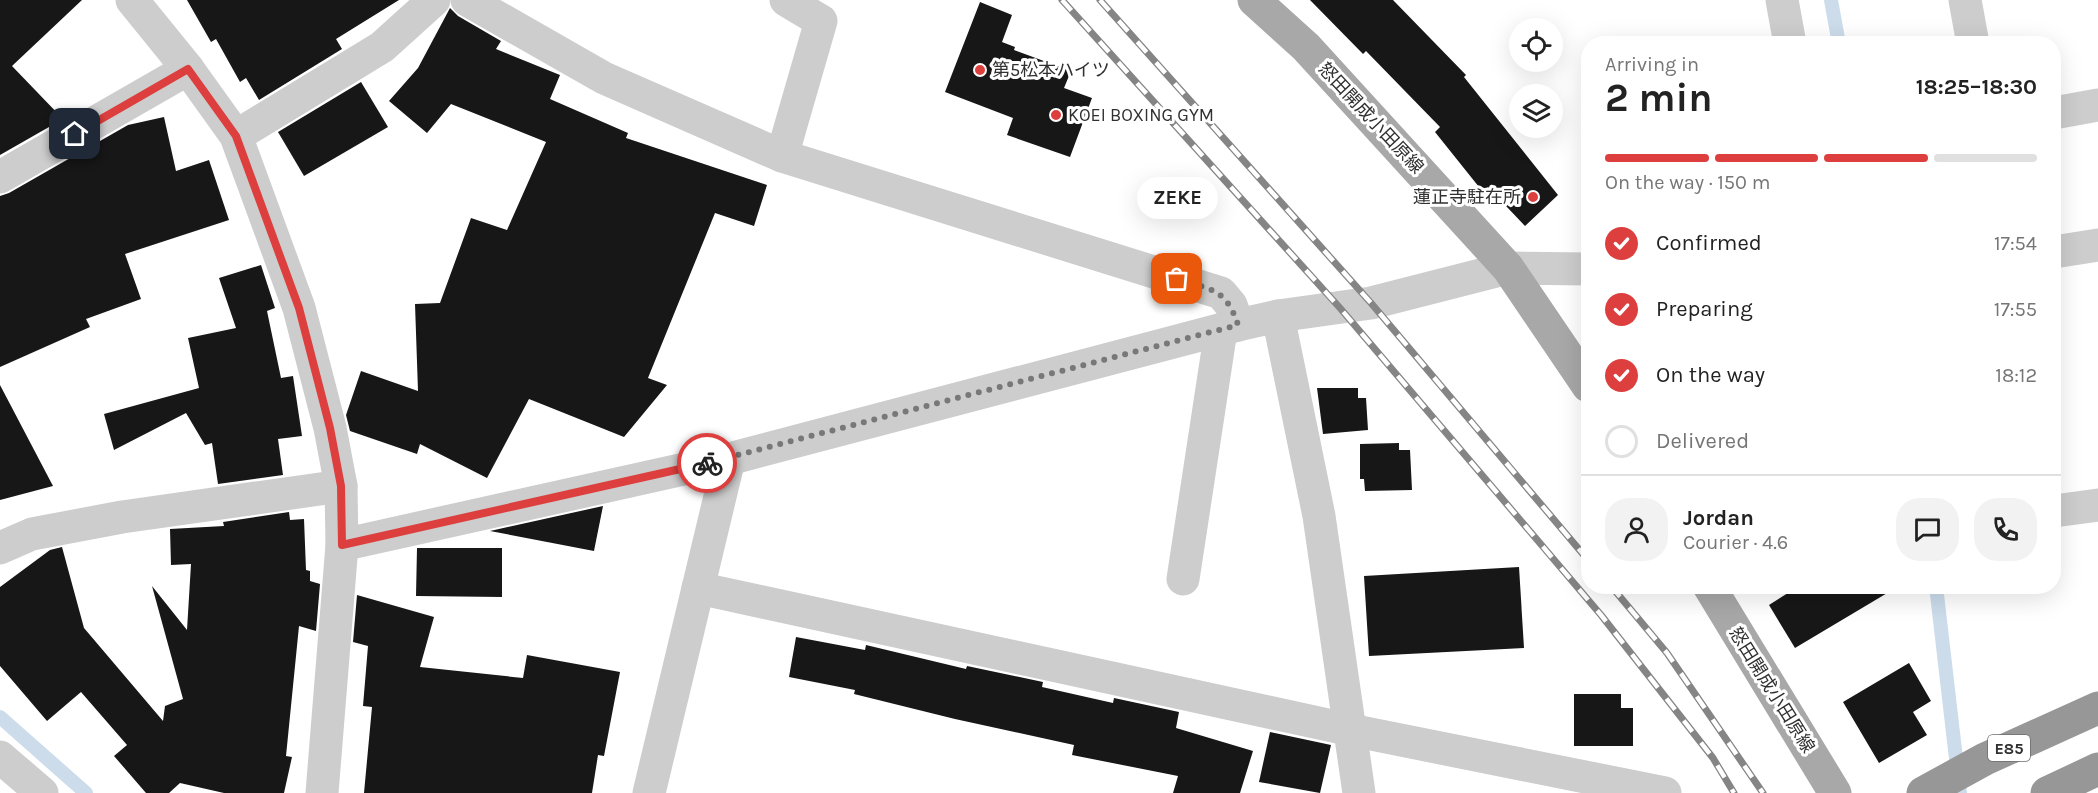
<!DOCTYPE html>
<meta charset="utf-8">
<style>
:root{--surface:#fff;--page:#f2f2f2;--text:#222;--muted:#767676;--line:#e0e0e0;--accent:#dc3f3d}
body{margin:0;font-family:Karla,"Noto Sans JP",sans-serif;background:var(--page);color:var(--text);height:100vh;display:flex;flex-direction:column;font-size:22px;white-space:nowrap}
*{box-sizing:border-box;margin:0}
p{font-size:20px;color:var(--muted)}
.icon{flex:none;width:33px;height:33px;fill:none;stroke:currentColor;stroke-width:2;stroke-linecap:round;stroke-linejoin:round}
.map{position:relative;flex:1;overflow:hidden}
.panel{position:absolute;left:1581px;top:36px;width:480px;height:558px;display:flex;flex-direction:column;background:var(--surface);border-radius:24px;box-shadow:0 6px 24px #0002}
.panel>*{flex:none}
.fabs{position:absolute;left:1509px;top:18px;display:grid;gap:12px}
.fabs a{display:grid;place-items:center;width:54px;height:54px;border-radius:50%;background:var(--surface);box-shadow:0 6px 24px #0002;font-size:30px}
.pin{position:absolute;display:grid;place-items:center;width:51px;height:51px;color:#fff;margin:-26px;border-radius:12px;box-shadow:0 3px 9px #0006}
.courier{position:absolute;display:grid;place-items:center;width:60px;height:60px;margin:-30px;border:4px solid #dc3f3d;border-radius:50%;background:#fff;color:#222;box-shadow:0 2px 8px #0007}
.bubble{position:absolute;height:42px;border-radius:21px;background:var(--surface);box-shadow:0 6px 24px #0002;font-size:20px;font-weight:700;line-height:42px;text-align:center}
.headline em{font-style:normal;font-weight:700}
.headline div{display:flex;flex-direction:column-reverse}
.headline{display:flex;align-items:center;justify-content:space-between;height:102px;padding:0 24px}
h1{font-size:39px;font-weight:700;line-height:45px}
.bar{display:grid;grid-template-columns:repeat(4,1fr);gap:9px 6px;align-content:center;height:72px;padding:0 24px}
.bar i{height:8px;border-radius:4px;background:var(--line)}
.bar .current{background:var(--accent)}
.bar p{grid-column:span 4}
.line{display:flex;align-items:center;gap:15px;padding:0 24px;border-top:2px solid var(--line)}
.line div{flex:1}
.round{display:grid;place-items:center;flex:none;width:63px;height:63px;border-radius:24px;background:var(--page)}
ol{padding:0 24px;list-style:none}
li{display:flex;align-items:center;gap:18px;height:66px}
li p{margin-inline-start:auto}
li .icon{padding:6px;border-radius:50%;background:var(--accent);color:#fff;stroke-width:4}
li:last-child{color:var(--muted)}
li i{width:33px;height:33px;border:3px solid var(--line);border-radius:50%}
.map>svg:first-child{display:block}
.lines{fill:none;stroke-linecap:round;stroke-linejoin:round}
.stream{stroke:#ccdceb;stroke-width:14}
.building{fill:#171717}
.minor{stroke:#cdcdcd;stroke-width:33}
.major{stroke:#a8a8a8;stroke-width:33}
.highway{stroke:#979797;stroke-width:33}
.rail-casing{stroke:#858585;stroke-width:7}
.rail{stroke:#fff;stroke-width:4.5;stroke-dasharray:14;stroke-linecap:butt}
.done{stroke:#787878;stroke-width:6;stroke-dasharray:0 10.8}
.route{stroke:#dc3f3d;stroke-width:8}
.poi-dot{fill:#dc3f3d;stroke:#fff;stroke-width:2}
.labels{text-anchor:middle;stroke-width:6;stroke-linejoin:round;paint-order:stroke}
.shield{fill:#fff;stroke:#6e6e6e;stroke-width:1.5}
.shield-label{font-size:16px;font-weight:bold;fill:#303030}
.poi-label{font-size:18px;fill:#303030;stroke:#fff;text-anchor:start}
.street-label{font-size:18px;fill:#303030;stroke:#fff}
</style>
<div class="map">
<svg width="2098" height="793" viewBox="0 0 2098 793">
<rect width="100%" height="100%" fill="#fff"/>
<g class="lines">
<g class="stream">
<path d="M1831,0L1839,44"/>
<path d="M1936,586L1960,793"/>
<path d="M0,717L86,793"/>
</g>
</g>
<g class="building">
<path d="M0,0H82L12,66L63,119L0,155Z"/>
<path d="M187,0H399L336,39L342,49L259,100L246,78L240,82L216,39L211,42Z"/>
<path d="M1310,0H1393L1466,75L1464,77L1558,195L1525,226L1488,187L1483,192L1435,132L1440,127L1366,51L1363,54Z"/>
<path d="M980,2L1012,15L1002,42L1015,47L1014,50L1071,71L1064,88L1092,98L1070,157L1007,135L1013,118L945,92Z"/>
<path d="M450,8L458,16L501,41L496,49L560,75L550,99L628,133L626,138L767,185L754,226L715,213L648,378L667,385L624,437L529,399L487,478L420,444L417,454L350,431L346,415L361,371L418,391L415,304L440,303L471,218L507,230L546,142L451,104L427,133L389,101L418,68Z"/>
<path d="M361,82L388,127L304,176L278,132Z"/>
<path d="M164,117L176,171L209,160L229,220L125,254L141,299L86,319L90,327L0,367V196L9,193L128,125Z"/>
<path d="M261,265L275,308L267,311L281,378L293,376L302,436L278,439L283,475L218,484L212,443L205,445L186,413L114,450L104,414L199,388L188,338L236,328L219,278Z"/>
<path d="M0,385L53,486L0,500Z"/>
<path d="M1317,388H1358V398H1366L1368,430L1323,434Z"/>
<path d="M1399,443V450H1410L1412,490L1365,491L1364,479H1360V444Z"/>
<path d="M603,506L594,551L490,531Z"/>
<path d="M289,512L290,520L304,519L306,570L310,571V581L320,584L316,631L299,626L286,756L292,757L284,793H224L180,783L169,793H146L114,756L127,745L81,692L47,721L0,666V587L50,550L62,547L84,628L163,721L165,706L183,699L152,586L187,630L191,564L171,565L170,529L224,526L223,522Z"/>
<path d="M417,548H502V597L416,596Z"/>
<path d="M1519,567L1524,648L1369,656L1364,576Z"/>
<path d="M1799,586H1899L1795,648L1769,605Z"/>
<path d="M357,595L434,617L420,667L523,678L527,655L620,672L604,756L598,755L592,793H364L372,707L363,706L368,646L353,642Z"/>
<path d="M796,637L865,650L866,645L966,669L967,666L1043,682L1042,687L1113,703L1114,698L1179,712L1176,728L1253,751L1240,793H1173L1178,776L1072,755L1074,745L955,719L854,694L855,690L789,677Z"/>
<path d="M1909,663L1931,701L1913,712L1927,735L1879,763L1843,702Z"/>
<path d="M1574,694H1621V708H1633V746H1574Z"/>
<path d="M1270,732L1331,745L1320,793L1259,782Z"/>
</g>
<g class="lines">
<g class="minor">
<path d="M132,0L188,69L236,136L299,308L330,428L341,486L342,545L322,793"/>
<path d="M467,0L604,78L782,156L1221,293L1231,305L1238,325"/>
<path d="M1782,0L1790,44"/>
<path d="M1965,0L1973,44"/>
<path d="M2054,113L2098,105"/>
<path d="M236,136L382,47L434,0"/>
<path d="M782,156L821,21L786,0"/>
<path d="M0,177L188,69"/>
<path d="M2054,252L2098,245"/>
<path d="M1278,316L1319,516L1359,793"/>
<path d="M2054,511L2098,505"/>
<path d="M342,545L729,459L1238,325L1278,316L1371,303L1508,268L1588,269"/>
<path d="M0,548L32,534L122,517L341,486"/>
<path d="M1183,579L1221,330"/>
<path d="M698,588L1351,730L1665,793"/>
<path d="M0,757L42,793"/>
<path d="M649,793L729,459"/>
</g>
<g class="major">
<path d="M1254,0L1306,47L1508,268L1588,386"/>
<path d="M1709,586L1835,793"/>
</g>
<g class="highway">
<path d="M1923,793L1985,759L2098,708"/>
<path d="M2047,793L2098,769"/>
</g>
<defs>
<g id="rail">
<path d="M1062,0L1340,308L1601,615L1713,758L1734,793"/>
<path d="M1100,0L1371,303L1588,560"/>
<path d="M1611,586L1667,653L1763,793"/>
</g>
</defs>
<use href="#rail" class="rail-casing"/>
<use href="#rail" class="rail"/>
</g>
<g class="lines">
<path class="done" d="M707,463L1238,325C1226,288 1211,290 1177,279"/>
<path class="route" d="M75,134L188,69L236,136L299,308L330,428L341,486L342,545L707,463"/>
</g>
<g class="poi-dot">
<circle cx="980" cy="70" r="6"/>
<circle cx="1056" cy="115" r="6"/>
<circle cx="1533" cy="197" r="6"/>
</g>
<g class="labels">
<rect class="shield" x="1988" y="735" width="42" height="26" rx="4.5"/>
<g class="shield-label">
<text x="2009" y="754">E85</text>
</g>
<g class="poi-label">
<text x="992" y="76">第5松本ハイツ</text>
<text x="1068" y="121">KOEI BOXING GYM</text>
<text x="1521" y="203" text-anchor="end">蓮正寺駐在所</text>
</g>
<g class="street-label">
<text transform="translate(1371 118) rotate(47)" y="6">怒田開成小田原線</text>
<text transform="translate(1772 690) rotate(58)" y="6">怒田開成小田原線</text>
</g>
</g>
</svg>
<div class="fabs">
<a><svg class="icon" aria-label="locate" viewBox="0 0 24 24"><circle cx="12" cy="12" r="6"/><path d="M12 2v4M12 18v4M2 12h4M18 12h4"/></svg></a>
<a><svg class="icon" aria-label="layers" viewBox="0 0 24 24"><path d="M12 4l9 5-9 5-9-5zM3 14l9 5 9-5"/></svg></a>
</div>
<div class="pin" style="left:1177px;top:279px;background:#ea580c"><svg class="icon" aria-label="bag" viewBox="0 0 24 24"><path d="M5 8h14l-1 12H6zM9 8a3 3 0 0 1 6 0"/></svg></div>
<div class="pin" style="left:75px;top:134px;background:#1f2937"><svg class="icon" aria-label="home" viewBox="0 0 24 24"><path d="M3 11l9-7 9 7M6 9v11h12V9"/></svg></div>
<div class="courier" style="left:707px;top:463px"><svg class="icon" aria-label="bike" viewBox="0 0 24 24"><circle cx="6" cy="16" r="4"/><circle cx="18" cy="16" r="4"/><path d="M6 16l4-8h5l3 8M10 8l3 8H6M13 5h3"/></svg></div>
<div class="bubble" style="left:1137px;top:177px;width:81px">ZEKE</div>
<section class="panel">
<div class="headline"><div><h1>2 min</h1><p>Arriving in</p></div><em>18:25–18:30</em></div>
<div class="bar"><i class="current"></i><i class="current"></i><i class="current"></i><i></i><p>On the way · 150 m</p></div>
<ol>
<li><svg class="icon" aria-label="check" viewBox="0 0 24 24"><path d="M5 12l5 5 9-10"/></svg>Confirmed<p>17:54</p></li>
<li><svg class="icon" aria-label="check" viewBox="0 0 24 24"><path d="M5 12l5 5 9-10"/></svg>Preparing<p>17:55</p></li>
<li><svg class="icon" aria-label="check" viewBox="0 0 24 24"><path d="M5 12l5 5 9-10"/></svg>On the way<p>18:12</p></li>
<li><i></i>Delivered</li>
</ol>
<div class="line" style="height:108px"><a class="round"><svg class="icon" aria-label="person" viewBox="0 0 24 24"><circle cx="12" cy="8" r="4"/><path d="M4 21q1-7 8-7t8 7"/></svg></a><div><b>Jordan</b><p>Courier · 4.6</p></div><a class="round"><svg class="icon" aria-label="chat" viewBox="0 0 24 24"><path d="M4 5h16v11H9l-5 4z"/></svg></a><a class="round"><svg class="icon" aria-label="phone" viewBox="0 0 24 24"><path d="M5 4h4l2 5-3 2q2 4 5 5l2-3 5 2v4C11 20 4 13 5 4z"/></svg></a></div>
</section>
</div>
